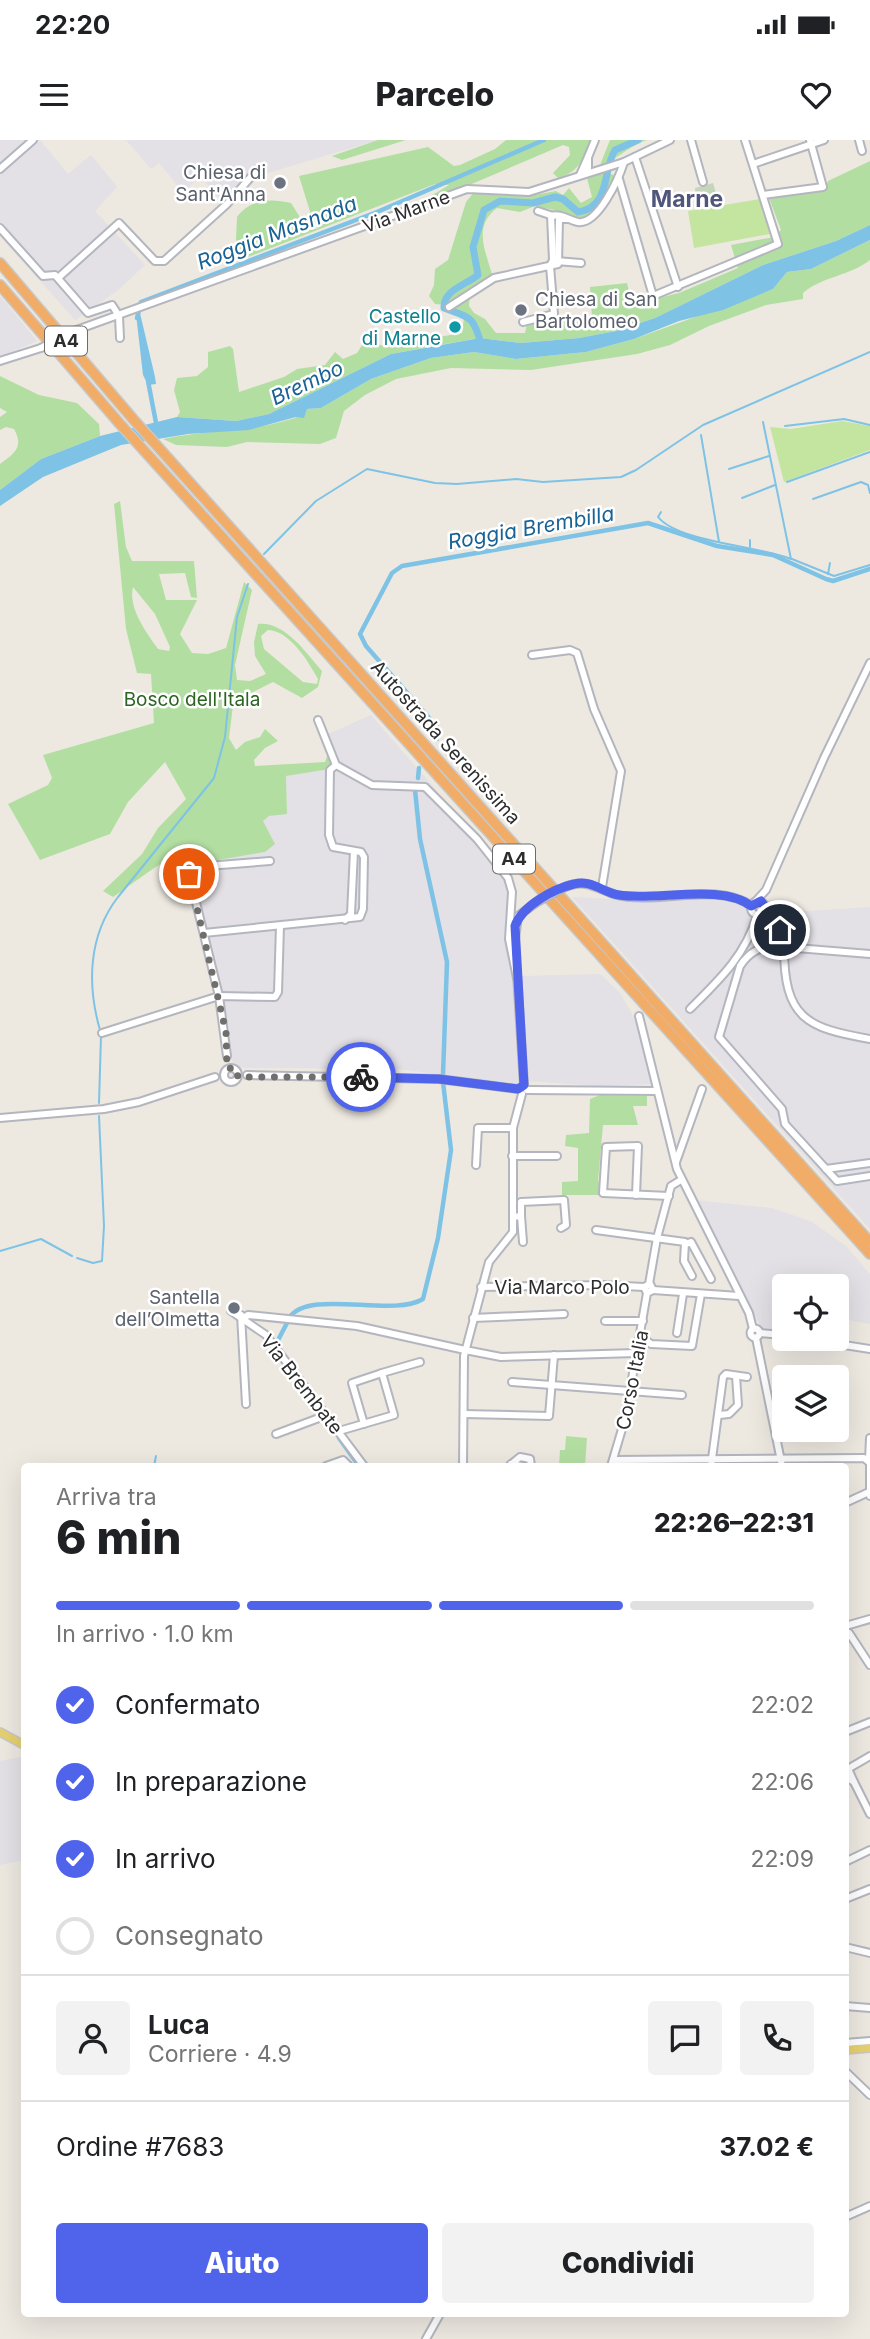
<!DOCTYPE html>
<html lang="it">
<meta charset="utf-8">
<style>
:root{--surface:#fff;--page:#f2f2f2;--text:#202124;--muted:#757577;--line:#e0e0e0;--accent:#5063eb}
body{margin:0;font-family:Inter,sans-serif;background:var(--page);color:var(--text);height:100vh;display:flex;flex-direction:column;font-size:26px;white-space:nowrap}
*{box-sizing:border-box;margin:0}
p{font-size:23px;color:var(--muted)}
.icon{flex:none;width:38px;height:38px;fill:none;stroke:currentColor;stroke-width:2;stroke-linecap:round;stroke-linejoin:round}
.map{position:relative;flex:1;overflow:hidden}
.panel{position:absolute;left:21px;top:1323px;width:828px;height:854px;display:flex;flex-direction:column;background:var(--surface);border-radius:7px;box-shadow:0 7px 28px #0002}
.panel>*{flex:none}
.buttons{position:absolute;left:772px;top:1134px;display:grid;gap:14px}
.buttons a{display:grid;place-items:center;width:77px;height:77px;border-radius:7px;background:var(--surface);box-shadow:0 7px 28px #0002;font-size:35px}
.pin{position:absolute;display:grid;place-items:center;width:60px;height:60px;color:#fff;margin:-30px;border:4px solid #fff;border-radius:50%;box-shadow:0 2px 7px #0007}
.courier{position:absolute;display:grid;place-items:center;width:70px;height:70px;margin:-35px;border:5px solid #5063eb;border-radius:50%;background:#fff;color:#222;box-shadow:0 2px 9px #0007}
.overview em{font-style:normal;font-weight:800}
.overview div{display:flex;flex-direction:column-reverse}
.overview{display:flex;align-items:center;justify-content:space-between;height:119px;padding:0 35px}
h1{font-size:46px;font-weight:800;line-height:52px}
.bar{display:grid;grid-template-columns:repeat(4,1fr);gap:10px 7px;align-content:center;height:84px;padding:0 35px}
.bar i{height:9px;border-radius:5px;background:var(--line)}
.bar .current{background:var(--accent)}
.bar p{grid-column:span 4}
.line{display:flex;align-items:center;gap:18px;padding:0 35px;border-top:2px solid var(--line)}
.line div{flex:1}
.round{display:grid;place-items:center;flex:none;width:74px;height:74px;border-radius:7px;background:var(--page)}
ol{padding:0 35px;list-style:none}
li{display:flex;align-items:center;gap:21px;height:77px}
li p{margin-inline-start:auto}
li .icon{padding:7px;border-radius:50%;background:var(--accent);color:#fff;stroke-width:4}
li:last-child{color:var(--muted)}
li i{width:38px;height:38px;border:4px solid var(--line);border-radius:50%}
.action{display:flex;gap:14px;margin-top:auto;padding:14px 35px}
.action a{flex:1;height:80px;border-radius:7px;background:var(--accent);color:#fff;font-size:28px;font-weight:800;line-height:80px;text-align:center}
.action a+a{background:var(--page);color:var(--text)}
.status{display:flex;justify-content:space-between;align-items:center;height:49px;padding:0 35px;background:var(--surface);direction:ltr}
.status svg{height:19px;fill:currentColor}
header{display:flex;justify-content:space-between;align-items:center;height:91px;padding:0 35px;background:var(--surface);font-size:32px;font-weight:800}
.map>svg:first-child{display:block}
.industrial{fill:#e3e0e6}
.green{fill:#b3dea2;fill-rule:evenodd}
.cemetery{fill:#c5d5b9}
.pitch{fill:#c3e59f}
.water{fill:#7ec3e5}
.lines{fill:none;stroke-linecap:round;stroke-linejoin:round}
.stream{stroke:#7ec3e5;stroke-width:2}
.canal{stroke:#7ec3e5;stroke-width:4.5}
.river{stroke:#7ec3e5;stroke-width:7}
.minor-casing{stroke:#b4b6bf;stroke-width:10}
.major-casing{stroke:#c8c8c8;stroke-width:10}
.highway-casing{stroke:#c8c8c8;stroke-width:12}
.minor{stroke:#fff;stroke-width:6}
.major{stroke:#e6d16d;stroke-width:7}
.highway{stroke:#f1ac68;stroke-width:9}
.minor-bridge-casing{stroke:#b4b6bf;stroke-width:10;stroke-linecap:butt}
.minor-bridge{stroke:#fff;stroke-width:6}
.done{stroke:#706f6c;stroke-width:7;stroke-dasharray:0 12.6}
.route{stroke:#5063eb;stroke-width:9}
.worship-dot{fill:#6b7280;stroke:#fff;stroke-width:2.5}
.culture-dot{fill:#0f9aa8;stroke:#fff;stroke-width:2.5}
.labels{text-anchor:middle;stroke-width:5;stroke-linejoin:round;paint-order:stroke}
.shield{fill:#fff;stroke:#6c6c6c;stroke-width:2}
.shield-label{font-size:18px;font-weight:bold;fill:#2d2d2d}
.worship-label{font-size:19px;fill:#5b616d;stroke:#fff;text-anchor:end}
.street-label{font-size:19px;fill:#2d2d2d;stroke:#fff}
.culture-label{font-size:19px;fill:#0d838f;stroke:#fff;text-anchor:end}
.park-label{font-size:19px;fill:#2b6521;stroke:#fff}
.water-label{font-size:21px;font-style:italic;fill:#196295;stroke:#fff}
.quarter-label{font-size:23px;font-weight:bold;fill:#50557a;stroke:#fff}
</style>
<div class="status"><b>22:20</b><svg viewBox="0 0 49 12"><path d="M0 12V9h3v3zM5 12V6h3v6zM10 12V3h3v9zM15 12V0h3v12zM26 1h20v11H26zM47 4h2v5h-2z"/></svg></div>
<header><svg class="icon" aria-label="menu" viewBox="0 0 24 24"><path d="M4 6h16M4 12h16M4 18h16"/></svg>Parcelo<svg class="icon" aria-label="heart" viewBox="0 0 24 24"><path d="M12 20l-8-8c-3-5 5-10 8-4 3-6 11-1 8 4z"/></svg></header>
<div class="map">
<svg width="870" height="2199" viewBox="0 0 870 2199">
<rect width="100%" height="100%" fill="#ede9e1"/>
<g class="industrial">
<path d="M0,0H40L68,34L91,15L117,47L95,71L145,125L117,151L75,180L0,96Z"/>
<path d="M126,0H378L258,36L225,65L200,36L183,52L159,23L151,29Z"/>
<path d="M0,156L37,201L0,217Z"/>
<path d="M371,575L497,720L509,750L521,944L397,929L243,928L235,926L231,918L181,713L191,705L201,706L205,721L265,712L274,704L263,681L269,676L287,673L286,636L330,629L326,595Z"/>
<path d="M623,753L733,754L770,761L777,773L870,767V1089L572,757L610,759Z"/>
<path d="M600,834L620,853L636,881L652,944L598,946L528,941L521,836Z"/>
<path d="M696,1060L772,1068L812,1082L846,1106L870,1134V1184L837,1178L836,1146H784V1194L763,1191Z"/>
<path d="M24,1616V1720L0,1725V1621Z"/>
</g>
<g class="green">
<path d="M378,0H406L342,20L332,16Z"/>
<path d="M506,0H591C583,20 579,32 558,38L553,33L570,15L569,7L563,5L460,49L424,60L449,45L435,44L243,119L236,99L237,77C251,59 270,58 291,63L308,90L318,88L312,78L299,36L428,7L454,26L460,25L495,9Z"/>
<path d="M610,0H647C626,7 621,18 600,25Z"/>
<path d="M870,21V85L836,101L763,125L655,178L616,191L579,198L521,203L480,198L428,207L391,214L269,274L236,281L177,277L180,272L174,250L177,238L197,236L208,227V212L230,206L233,209L239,252L284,237L297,229L325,225L335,212L343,219L357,213L364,202L386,206L462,193L464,178L447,165L435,164L429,156L434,145L435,129L448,120L466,62L475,51L528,56L556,51L563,55L569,48L581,63L592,57L587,38L606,32L616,36L608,56L589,77L571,79L554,70L535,66L520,72L497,68C473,86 485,110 492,134L470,152L469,166L474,173L485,179L496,193H525L527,183L553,177L562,181L592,177L590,147L627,143L631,160L635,164L679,153L738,128L731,105L774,97L781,90L769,58L825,50L828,41Z"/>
<path d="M870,100V120C850,136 823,136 803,153V159L766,165L709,186L670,205L637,214L531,230L451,228L396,239L365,255L344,271L336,298L320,304L247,302L227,307L176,305L163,299C211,289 259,293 305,274L307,269L321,268L371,239L431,218L474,212L516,219L586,212L634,199L773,149L787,132L811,129Z"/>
<path d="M0,236L39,255L77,263L99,284L100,296L41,319L0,350V324C15,313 24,307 14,289L6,287L0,290V277L7,272L0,268Z"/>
<path d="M120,361L126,407L132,421H194L197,458L191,457L185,433L159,434L166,460H197L180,494L192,513L208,514L226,508L244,442L252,450L235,525L237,540L250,541L266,534L255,516L254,502L258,484C285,481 306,513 322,531L318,547L302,558L273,542L251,553L234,557L229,598L236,610L245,602L260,597L265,589L278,601L265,608L254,620L255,626L325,622L330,607L338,623L330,629L286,636L287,674L269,676L263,681L275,704L265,712L206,722L201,706L191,705L181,713V723L171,718C153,727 131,745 113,757L103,751L142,714L158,688L186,659L165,622L128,662L110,694L40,720L8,664L48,645L52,638L43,615L154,583L151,534L137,533L126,489L114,364ZM133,447L155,474L170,507L169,511L158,509C146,492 128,468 133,447ZM268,490C290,491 308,521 318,539L317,544L303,542L264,509L261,496Z"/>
<path d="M600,955L647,956V966H633L638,985H603L598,1041L603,1044V1055H562V1042L578,1041V1008L565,1006L566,995L589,993L590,959Z"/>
<path d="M566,1296L587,1298L585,1326H559L560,1310H565Z"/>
</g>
<path class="cemetery" d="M713,43L718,60L701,65L696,60L695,48Z"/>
<g class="pitch">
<path d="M760,59L770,94L694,108L688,71Z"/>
<path d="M842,281L870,286V310L784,342L770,287L791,289Z"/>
</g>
<g class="water">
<path d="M870,85V100L811,129L787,132L773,149L723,170L679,181L634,199L586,212L516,219L474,212L431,218L371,239L321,268L307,269L304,278L296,277L249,290L188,294L121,305L43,337L0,366V350L41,319L100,296L177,277L236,281L269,274L391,214L480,198L521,203L579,198L616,191L655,178L763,125L836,101Z"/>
<path d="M140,173L155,237L156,244L148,245L143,235L136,174Z"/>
</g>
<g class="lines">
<g class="stream">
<path d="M785,286L844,279L870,285"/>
<path d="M701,295L719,402"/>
<path d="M729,329L769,316"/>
<path d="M787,342L870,312"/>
<path d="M742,358L775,345"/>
<path d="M813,359L861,342L868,345L870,353"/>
<path d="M661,372L658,377C678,402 760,406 791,419L763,282"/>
<path d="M750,407V400"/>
<path d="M264,414L316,361L367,329L435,343L457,344L516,339L543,342L621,337L636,330L703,285L870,212"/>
<path d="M792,419L834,436L870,425"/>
<path d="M828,434L830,423"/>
<path d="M100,890C87,845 88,796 118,757L214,638L225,597L237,477L248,444"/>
<path d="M99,963L101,896"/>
<path d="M0,1111L41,1099L72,1116"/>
<path d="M77,1118L93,1123L102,1121L104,1086L99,976"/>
<path d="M154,1326L156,1316"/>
</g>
<g class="canal">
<path d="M137,178L141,162L377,72L544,0"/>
<path d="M148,241L157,288"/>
<path d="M437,599V587L366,506L360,494L392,433L402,426L648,383L717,406L773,415L826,439L833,441L870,429"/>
<path d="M418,638L419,628"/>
<path d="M415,650L420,699L447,822L443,935"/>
<path d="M289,1178C309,1148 392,1178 423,1159L438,1098L451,1010L443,942"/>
<path d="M276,1204L287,1183"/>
<path d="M339,1298L359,1326"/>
</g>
<path class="river" d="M481,204C473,175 470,178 444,168C443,150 466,145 478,135L473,107L484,70L500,61L533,63L555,57L563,59L578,72C611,67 602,31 615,10L638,0"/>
<defs>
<g id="minor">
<path d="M691,0L703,42"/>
<path d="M859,0L862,11"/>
<path d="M588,17L595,0"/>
<path d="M635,17L678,147"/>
<path d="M753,24L824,0"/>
<path d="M0,29L33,0"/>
<path d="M580,35L588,17V31"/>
<path d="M619,39L653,156L778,104L745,0"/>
<path d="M763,55L823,47L810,0"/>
<path d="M538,71L553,76"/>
<path d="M0,88L43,136L55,135L88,173L112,165L119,176L120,198"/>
<path d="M556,121L581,123"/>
<path d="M58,138L119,83L155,121H164L227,64L257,30"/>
<path d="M449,167L494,138L558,124L559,79H567"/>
<path d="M523,182L554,174L550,126L553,120L551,76C561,73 568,80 578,82C598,85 619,38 624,22"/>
<path d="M71,192L467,49L529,52L624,22L670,0"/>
<path d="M0,221L41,208"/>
<path d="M532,515L570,510L577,513L594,569L621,631L602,747"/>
<path d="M318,580L336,625L372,645L425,647L477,699L508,738L512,752L509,799L517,838"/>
<path d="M565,747C587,738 597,749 617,755C656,765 719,741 751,766"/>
<circle cx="758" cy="768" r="7"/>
<path d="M756,761L766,750L824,618L870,523"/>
<path d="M766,770L780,790L784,807L870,814"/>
<path d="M345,780L351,774L354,711"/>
<path d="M204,793L360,777L363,769L364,717L361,712L333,707L329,695L330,630L336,625"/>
<path d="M782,802C763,807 751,809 740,826L719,897L782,969L785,984L837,1041L870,1036"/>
<path d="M514,806L518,776L537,762"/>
<path d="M784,807C784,878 806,888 870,899"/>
<path d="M517,834L524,945"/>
<path d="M690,869C719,840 745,816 757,776"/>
<path d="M639,876L677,1029L749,1173L753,1189"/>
<path d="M102,893L219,856L275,857L278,852L280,786"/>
<path d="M227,916L219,856L189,734L195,727L270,721"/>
<circle cx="231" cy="935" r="7"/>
<path d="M247,935L439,939L518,949"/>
<path d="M527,950L656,951"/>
<path d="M0,978L104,969L139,962L215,937"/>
<path d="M512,1016H557"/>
<path d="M676,1022L702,949"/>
<path d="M476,1025L478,988H513"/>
<path d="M826,1029L870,1023"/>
<path d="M636,1055L638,1006L606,1007L603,1053L669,1056"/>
<path d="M521,1076L523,1102"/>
<path d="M513,1077L521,1076V1062L564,1060L566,1085L561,1088"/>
<path d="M596,1090L685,1102L684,1121L692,1136"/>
<path d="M686,1104L691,1102L711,1139"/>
<path d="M649,1144L657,1098L671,1046L681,1040"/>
<path d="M481,1147L605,1145L644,1147"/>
<path d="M653,1150L739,1156"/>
<path d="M231,1171L266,1195L364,1326"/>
<path d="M241,1175L246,1264"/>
<path d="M244,1178L248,1175L357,1186L465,1210"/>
<path d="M473,1178L564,1174"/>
<path d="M605,1181H643"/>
<circle cx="755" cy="1193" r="4.5"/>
<path d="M677,1193L683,1154"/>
<path d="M760,1193L784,1195"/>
<path d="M640,1196L651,1204L692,1206L701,1154"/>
<path d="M756,1198L782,1326"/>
<path d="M806,1199L870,1209"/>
<path d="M465,1210L501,1217L636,1213"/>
<path d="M382,1233L420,1222"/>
<path d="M512,1242L682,1255"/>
<path d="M464,1274L549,1276L554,1215"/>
<path d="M719,1275L729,1274L738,1265L736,1236"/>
<path d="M339,1291L394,1275L382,1233L352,1243L364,1284"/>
<path d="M276,1294L327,1275"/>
<path d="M614,1320L864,1318L870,1323V1356"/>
<path d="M869,1320L870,1298"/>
<path d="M511,1324L522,1326"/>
<path d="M326,1326L343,1320L349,1326"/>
<path d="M463,1326L464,1216L489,1122L513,1092V988L522,954"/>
<path d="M509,1326L520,1317L530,1319L531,1326"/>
<path d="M611,1326L625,1279L647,1153L644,1147L650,1144L653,1150L647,1153"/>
<path d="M711,1326L723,1237L726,1234L747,1237"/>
<path d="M845,1363L869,1352"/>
<path d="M849,1485L870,1479"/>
<path d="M849,1493L870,1525"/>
<path d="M845,1592L870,1582"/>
<path d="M845,1630L849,1631L854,1642L845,1636"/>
<path d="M846,1630L870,1616"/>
<path d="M854,1642L870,1674"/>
<path d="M845,1722L870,1710"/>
<path d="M845,1759L870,1749"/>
<path d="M845,1807L870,1813"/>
<path d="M845,1866L870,1868"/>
<path d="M845,1903L870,1901"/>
<path d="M845,1931L870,1955"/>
<path d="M845,2077L870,2066"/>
<path d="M426,2199L440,2174"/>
</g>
<g id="major">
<path d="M0,1592L24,1605"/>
<path d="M845,1910L870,1908"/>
</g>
<g id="highway">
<path d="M0,123L133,279L870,1102"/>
<path d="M0,145L120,284L870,1114"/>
</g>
</defs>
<use href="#minor" class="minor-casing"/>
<use href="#major" class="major-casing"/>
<use href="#highway" class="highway-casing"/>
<use href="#minor" class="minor"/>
<use href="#major" class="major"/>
<use href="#highway" class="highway"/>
<defs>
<g id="minor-bridge">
<path d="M41,208L71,192"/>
<path d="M537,762L565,747"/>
</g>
</defs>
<use href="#minor-bridge" class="minor-bridge-casing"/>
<use href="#minor-bridge" class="minor-bridge"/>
</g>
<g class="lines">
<path class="done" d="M189,734L226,892L227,928L236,929L238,937H361"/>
<path class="route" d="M361,937L439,939L518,949L524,945L515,786C522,766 553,749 574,744C592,739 603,753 619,755C656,761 722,743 751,766L761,761L780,790"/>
</g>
<g class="worship-dot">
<circle cx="280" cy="43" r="7"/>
<circle cx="521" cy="170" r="7"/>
<circle cx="234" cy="1168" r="7"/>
</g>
<circle class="culture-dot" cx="455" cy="187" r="7"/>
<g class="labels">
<g class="shield">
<rect x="45" y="186.5" width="42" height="29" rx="5"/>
<rect x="493" y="704.5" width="42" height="29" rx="5"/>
</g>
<g class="shield-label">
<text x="66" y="207">A4</text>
<text x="514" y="725">A4</text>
</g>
<g class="worship-label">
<text x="266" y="39">Chiesa di<tspan x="266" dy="22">Sant'Anna</tspan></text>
<text x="535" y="166" text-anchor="start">Chiesa di San<tspan x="535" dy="22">Bartolomeo</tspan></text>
<text x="220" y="1164">Santella<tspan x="220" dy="22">dell’Olmetta</tspan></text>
</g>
<g class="street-label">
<text transform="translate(406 71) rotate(-20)" y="7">Via Marne</text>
<text transform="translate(446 602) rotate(48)" y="7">Autostrada Serenissima</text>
<text x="562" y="1154">Via Marco Polo</text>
<text transform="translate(632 1240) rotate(-79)" y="7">Corso Italia</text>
<text transform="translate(302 1244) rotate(52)" y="7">Via Brembate</text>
</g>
<g class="culture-label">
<text x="441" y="183">Castello<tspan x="441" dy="22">di Marne</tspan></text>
</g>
<g class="park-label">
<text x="192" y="566">Bosco dell'Itala</text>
</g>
<g class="water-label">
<text transform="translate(277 93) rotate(-21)" y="7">Roggia Masnada</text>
<text transform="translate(307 243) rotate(-25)" y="7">Brembo</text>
<text transform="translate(531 388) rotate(-10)" y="7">Roggia Brembilla</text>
</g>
<g class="quarter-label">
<text x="687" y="67">Marne</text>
</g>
</g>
</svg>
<div class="buttons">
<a><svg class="icon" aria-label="locate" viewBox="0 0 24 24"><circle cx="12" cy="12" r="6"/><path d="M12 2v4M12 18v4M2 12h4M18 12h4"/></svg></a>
<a><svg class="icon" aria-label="layers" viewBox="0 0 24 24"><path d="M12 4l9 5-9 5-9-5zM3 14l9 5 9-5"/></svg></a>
</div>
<div class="pin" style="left:189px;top:734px;background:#ea580c"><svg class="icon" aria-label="bag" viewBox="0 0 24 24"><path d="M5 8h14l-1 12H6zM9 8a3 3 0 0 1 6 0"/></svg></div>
<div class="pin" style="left:780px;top:790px;background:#1f2937"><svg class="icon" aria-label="home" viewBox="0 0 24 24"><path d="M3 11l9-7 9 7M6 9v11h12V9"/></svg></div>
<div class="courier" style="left:361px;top:937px"><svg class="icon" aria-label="bike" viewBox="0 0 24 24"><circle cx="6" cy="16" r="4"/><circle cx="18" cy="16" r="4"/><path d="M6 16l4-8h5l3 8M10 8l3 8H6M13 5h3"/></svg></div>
<section class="panel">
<div class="overview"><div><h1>6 min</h1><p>Arriva tra</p></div><em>22:26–22:31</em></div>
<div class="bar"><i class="current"></i><i class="current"></i><i class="current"></i><i></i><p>In arrivo · 1.0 km</p></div>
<ol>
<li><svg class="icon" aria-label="check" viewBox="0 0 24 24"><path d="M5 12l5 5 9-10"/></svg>Confermato<p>22:02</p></li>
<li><svg class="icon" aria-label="check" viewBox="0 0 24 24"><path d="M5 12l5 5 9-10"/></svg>In preparazione<p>22:06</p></li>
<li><svg class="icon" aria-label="check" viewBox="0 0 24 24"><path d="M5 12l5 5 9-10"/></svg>In arrivo<p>22:09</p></li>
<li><i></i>Consegnato</li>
</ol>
<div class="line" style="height:126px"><a class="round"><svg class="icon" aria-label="person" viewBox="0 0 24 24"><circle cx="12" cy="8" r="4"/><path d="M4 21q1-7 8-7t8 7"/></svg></a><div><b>Luca</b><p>Corriere · 4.9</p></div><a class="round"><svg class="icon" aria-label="chat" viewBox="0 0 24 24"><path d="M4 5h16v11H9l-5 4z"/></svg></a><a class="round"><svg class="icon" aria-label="phone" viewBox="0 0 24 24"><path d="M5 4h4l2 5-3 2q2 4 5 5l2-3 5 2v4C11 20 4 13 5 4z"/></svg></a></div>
<div class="line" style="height:91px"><div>Ordine #7683</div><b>37.02 €</b></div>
<div class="action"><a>Aiuto</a><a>Condividi</a></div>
</section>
</div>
